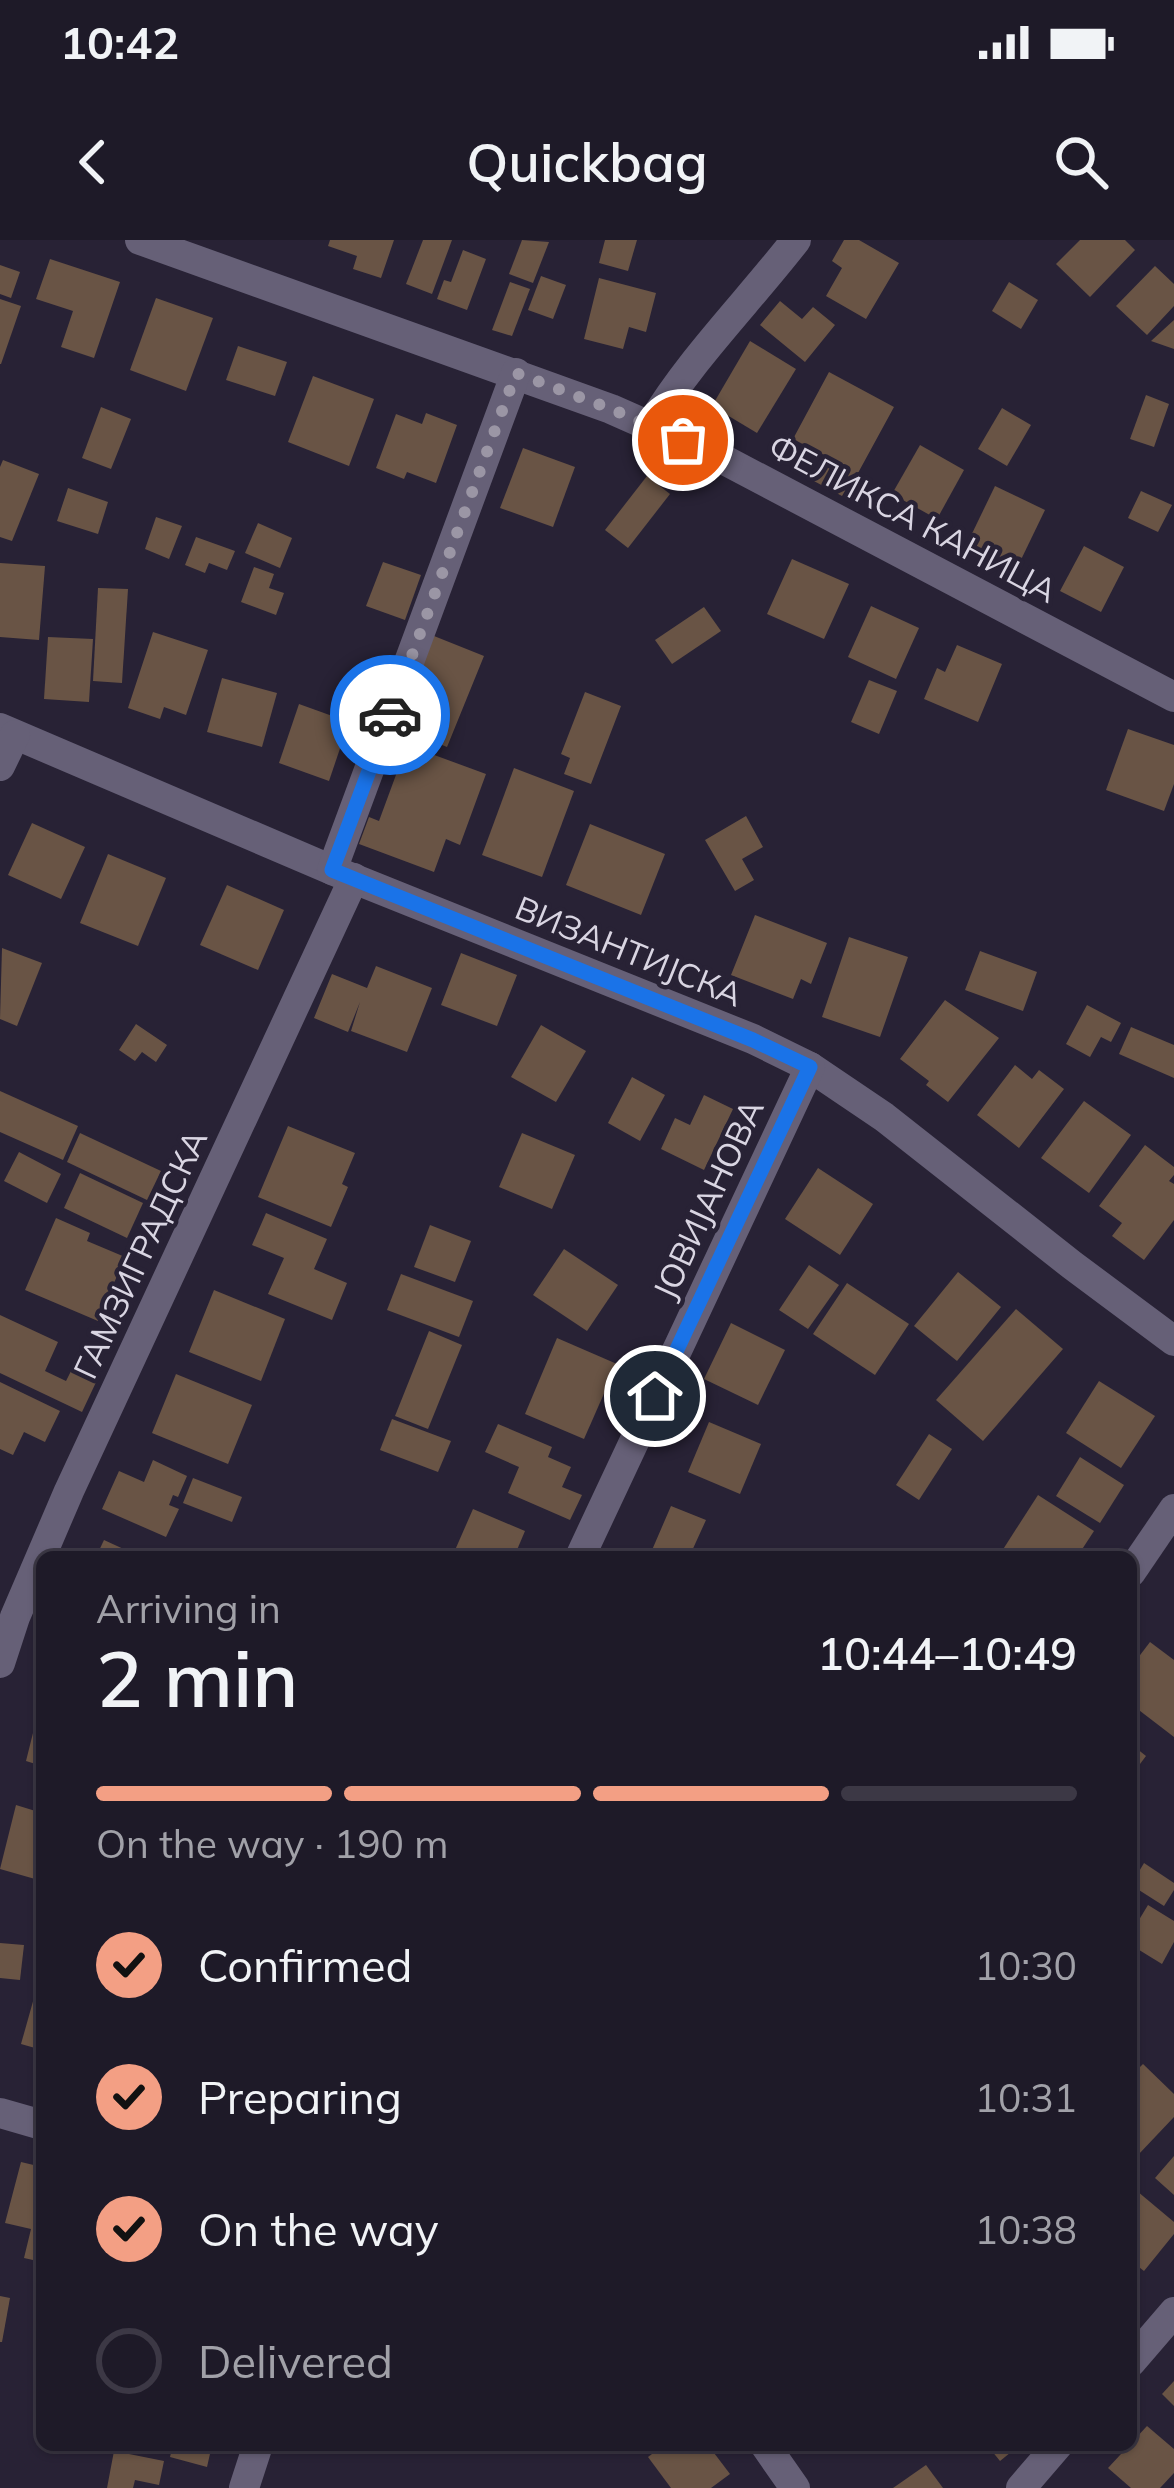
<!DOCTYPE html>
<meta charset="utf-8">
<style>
:root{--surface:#1e1a28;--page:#2b2734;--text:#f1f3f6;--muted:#a1a1a8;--line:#3c3845;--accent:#f39f84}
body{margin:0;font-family:Mulish,sans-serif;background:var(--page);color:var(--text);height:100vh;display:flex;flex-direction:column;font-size:45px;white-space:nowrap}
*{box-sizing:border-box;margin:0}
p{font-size:39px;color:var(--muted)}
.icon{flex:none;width:66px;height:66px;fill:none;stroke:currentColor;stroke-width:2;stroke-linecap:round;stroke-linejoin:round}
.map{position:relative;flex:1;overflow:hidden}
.details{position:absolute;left:36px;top:1311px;width:1101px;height:900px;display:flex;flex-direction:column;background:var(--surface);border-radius:18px;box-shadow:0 3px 9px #0004,0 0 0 3px var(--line)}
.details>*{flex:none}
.pin{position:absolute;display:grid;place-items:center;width:102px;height:102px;color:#fff;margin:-51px;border:6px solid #fff;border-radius:50%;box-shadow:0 3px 12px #0007}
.courier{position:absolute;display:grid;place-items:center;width:120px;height:120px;margin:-60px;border:9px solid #1a73e8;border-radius:50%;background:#fff;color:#222;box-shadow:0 3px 15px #0007}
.headline em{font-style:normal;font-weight:600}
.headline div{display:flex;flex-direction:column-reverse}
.headline{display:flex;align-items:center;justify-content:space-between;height:204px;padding:0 60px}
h1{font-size:78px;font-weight:600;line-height:90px}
.bar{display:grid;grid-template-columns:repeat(4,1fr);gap:18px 12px;align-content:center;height:144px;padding:0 60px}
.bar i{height:15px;border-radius:9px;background:var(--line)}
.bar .on{background:var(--accent)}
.bar p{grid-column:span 4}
ol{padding:0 60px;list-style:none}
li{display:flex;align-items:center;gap:36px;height:132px}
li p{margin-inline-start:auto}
li .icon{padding:12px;border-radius:50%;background:var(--accent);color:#111;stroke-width:4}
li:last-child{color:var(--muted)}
li i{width:66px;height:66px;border:6px solid var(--line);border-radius:50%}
.status{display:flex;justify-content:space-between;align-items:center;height:84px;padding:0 60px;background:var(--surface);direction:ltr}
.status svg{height:33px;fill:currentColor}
header{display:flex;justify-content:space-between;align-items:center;height:156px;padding:0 60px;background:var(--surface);font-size:54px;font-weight:600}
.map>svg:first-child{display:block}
.building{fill:#695445}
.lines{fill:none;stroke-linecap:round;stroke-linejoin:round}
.minor{stroke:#666077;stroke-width:30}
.done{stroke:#9b96a5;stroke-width:12;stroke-dasharray:0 21.6}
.route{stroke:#1a73e8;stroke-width:15}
.labels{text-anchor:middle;stroke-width:9;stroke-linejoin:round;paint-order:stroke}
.street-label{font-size:33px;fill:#d9d5e2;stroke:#282235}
</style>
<div class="status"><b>10:42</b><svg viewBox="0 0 49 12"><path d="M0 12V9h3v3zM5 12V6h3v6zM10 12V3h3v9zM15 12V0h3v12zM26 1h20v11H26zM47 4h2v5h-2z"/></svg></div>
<header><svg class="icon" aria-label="back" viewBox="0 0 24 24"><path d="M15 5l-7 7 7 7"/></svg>Quickbag<svg class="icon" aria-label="search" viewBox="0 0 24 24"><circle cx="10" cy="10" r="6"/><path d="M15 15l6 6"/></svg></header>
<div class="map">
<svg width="1174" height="2248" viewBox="0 0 1174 2248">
<rect width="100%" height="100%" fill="#282235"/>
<g class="building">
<path d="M330,0H394L381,38L353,29L357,16L328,6Z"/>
<path d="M423,0H452L432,54L406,44Z"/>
<path d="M522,0L549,2L533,43L509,34Z"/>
<path d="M605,0H637L628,31L599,23Z"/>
<path d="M844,0H859L899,23L866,79L826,56L842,28L832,21Z"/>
<path d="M1080,0H1125L1135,10L1090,57L1056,24Z"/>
<path d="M463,10L486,19L467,70L437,59L444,40L451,42Z"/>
<path d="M50,19L120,42L94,118L61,107L73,71L36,59Z"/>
<path d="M0,25L20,32L11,58L0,54Z"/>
<path d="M1155,26L1174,44V66L1147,95L1116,66Z"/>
<path d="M541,36L566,45L553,79L528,70Z"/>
<path d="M599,38L656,53L646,92L629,87L623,109L584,99Z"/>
<path d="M510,42L530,49L512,96L492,90Z"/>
<path d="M1009,42L1038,60L1021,89L992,71Z"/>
<path d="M156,58L213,78L186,151L130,130Z"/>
<path d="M0,59L21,66L1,124H0Z"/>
<path d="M780,61L802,79L813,67L835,85L805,122L760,85Z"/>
<path d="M1174,80V109L1151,101Z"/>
<path d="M750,101L796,129L757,193L712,166Z"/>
<path d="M238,106L287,122L275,156L226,140Z"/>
<path d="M829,132L894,167L858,233L856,232L842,256L812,240L824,215L793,199Z"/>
<path d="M313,136L374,159L349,226L288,202Z"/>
<path d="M1146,155L1169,164L1154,207L1130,199Z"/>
<path d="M101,167L131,179L111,229L82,218Z"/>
<path d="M1002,168L1031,185L1007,226L978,209Z"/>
<path d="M426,173L457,185L436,243L407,232L404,239L376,228L396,174L422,184Z"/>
<path d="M920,205L964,230L937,279L892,254Z"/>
<path d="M523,208L575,227L553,287L500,268Z"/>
<path d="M3,220L39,234L12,301L0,297V227Z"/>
<path d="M647,236L670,254L628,308L605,290Z"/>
<path d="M995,246L1045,270L1016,330L966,306Z"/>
<path d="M68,248L108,262L98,294L57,281Z"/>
<path d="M1141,251L1172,265L1158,292L1128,278Z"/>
<path d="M156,277L182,286L169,319L145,309Z"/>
<path d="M258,283L292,298L280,328L245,313Z"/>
<path d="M196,297L235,311L227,330L209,323L205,333L185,325Z"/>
<path d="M1084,306L1124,327L1101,372L1060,351Z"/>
<path d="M792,319L849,344L824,399L767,374Z"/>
<path d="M383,322L421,335L405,380L366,366Z"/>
<path d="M0,323L45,326L39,400L0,397Z"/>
<path d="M254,327L274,334L269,348L284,353L276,375L241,362Z"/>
<path d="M98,348L128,349L122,443L93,441Z"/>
<path d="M871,366L919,388L896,439L848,417Z"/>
<path d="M704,367L721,391L672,424L655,400Z"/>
<path d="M153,392L208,410L186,475L164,467L160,479L128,468Z"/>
<path d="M434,396L484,416L447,507L415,494L437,439L420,432Z"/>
<path d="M48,397L93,399L89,462L44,459Z"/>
<path d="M957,405L1002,424L978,482L924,459L937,428L945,432Z"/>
<path d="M222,438L277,453L262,507L207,492Z"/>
<path d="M869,440L897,451L879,494L851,482Z"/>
<path d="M585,452L621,466L591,544L564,534L570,518L561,514Z"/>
<path d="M299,464L349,482L329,541L279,523Z"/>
<path d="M1128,489L1174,505V544L1164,571L1106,550Z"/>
<path d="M407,505L486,534L460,605L446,599L434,632L359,604L369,577L379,581Z"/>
<path d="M514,528L574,551L542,637L482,615Z"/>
<path d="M746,576L763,607L742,619L754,640L735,651L705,600Z"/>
<path d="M32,583L85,607L61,659L8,635Z"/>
<path d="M590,584L665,614L641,675L566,645Z"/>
<path d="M108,614L166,638L138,706L80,683Z"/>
<path d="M227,645L284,670L258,730L200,705Z"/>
<path d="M755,675L827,703L811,744L801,739L793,759L731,735Z"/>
<path d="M849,697L908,717L880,797L822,777Z"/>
<path d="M2,708L42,723L17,786L0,779Z"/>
<path d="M980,711L1037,732L1023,771L965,750Z"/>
<path d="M461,713L517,735L497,786L441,765Z"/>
<path d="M376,726L432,748L407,812L351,791L360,762L348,792L314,778L332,734L367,748Z"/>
<path d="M945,760L999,798L948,862L926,845L929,841L900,819Z"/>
<path d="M1087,765L1121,783L1111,802L1101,797L1090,817L1066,804Z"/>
<path d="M136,784L167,805L156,822L142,812L135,821L119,810Z"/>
<path d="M541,785L586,811L556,862L511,837Z"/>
<path d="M1131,787L1174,805V838L1119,814Z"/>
<path d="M1015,825L1032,839L1039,830L1064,849L1019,908L977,875Z"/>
<path d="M632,837L665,855L640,901L608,883Z"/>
<path d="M0,851L78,886L63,920L0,892Z"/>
<path d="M704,855L733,869L704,930L661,909L675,878L690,885Z"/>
<path d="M1084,861L1131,895L1089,953L1041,918Z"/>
<path d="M288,886L355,913L342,944L348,947L331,987L258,957Z"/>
<path d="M80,893L161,931L147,960L67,922Z"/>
<path d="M522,893L575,915L552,969L499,947Z"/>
<path d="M1145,905L1174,927V935L1169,941L1174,944V980L1144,1020L1112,996L1122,983L1099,966Z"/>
<path d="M19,912L61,934L47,963L4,941Z"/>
<path d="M818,928L873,964L840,1015L785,979Z"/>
<path d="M80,933L143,963L127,998L64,968Z"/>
<path d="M266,973L327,999L314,1029L347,1043L332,1080L268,1054L284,1018L252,1005Z"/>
<path d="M56,978L90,993L87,1001L125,1017L98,1081L25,1050Z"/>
<path d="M430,985L471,1001L455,1042L414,1027Z"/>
<path d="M564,1009L618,1045L587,1091L533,1055Z"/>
<path d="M809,1025L839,1045L808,1089L779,1070Z"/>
<path d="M958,1032L1001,1067L957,1121L914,1086Z"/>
<path d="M401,1034L473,1061L459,1097L387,1070Z"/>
<path d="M847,1043L909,1084L875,1135L813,1094Z"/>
<path d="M214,1050L285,1079L261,1141L189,1112Z"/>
<path d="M1016,1069L1063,1109L983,1201L936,1160Z"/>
<path d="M0,1075L58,1102L45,1131L66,1141L73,1127L98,1138L82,1172L0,1133Z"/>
<path d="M731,1083L785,1110L758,1165L704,1139Z"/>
<path d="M429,1091L462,1105L428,1189L395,1176Z"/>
<path d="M557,1098L617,1124L584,1199L525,1174Z"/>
<path d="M176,1134L252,1165L228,1224L152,1193Z"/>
<path d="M1099,1141L1155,1176L1121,1228L1066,1193Z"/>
<path d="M0,1142L60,1171L45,1202L24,1192L13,1215L0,1209Z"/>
<path d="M392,1179L451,1201L438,1232L380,1210Z"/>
<path d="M709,1182L761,1204L740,1254L688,1232Z"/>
<path d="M498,1184L552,1207L548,1217L571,1227L562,1247L582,1255L570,1280L508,1253L519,1227L485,1212Z"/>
<path d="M929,1194L952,1209L919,1260L896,1245Z"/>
<path d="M1080,1217L1124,1245L1100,1283L1056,1256Z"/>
<path d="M153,1220L187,1236L178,1257L173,1255L169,1265L179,1269L166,1297L102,1269L119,1231L144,1242Z"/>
<path d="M193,1238L242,1257L232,1282L183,1263Z"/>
<path d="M1038,1255L1094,1291L1077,1317H1010L1002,1311Z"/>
<path d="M671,1266L706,1280L691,1313L699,1317H649Z"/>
<path d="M473,1269L525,1291L514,1317H452Z"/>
<path d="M104,1300L141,1317H96Z"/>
<path d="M1150,1402L1174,1420V1497L1131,1464V1427Z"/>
<path d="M40,1465H42V1526L26,1521Z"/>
<path d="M1131,1504L1146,1516L1131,1536Z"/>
<path d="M16,1565L42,1573V1641L0,1629Z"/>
<path d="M1144,1623L1174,1643V1650L1164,1666L1131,1645Z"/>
<path d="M1148,1665L1174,1681V1702L1162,1724L1131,1705V1693Z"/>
<path d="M0,1703L24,1705L20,1740L0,1738Z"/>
<path d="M41,1733H42V1810L21,1804Z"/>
<path d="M1143,1824L1174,1854V1877L1138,1915L1131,1909V1836Z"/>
<path d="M1174,1916V1955L1155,1938Z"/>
<path d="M21,1922L42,1927V2022L24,2018L31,1989L5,1983Z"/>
<path d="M1131,1946L1174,1982V1994L1144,2031L1131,2021Z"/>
<path d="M0,2056L10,2058L2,2102H0Z"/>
<path d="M1174,2141V2166L1162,2154Z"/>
<path d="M1147,2186L1174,2209V2233L1160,2248H1131L1108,2228Z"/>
<path d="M134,2205H167L166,2213L133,2207Z"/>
<path d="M173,2205H212L207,2227L170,2217Z"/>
<path d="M664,2205H708L730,2234L711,2248H671L648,2217Z"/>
<path d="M987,2205H1020L1000,2221Z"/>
<path d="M114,2211L164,2221L159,2245L135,2240L133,2248H107Z"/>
<path d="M926,2225L943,2248H893Z"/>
</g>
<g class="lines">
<g class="minor">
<path d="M140,0L611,169L715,215L1174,457"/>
<path d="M651,185C692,117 748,62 796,0"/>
<path d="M0,488L332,630L753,799L810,827L884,877L1072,1025L1174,1101"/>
<path d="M0,526L15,495"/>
<path d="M332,630L516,133"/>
<path d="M580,1317L810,827"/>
<path d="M1131,1332L1174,1269"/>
<path d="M0,1423L15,1377L69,1251L354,638"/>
<path d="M0,1873L42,1885"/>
<path d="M1131,2122L1174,2072"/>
<path d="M765,2205L795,2248"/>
<path d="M244,2248L258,2205"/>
<path d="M1021,2248L1058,2205"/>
</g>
</g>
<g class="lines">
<path class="done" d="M390,475L516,133L611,169L683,200"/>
<path class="route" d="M390,475L332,630L753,800L810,827L655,1156"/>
</g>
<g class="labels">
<g class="street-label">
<text transform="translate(913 278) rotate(28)" y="12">ФЕЛИКСА КАНИЦА</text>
<text transform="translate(629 711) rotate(22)" y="12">ВИЗАНТИЈСКА</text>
<text transform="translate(708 959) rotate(-65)" y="12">ЈОВИЈАНОВА</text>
<text transform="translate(140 1014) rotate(-65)" y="12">ГАМЗИГРАДСКА</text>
</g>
</g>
</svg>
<div class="pin" style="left:683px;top:200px;background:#ea580c"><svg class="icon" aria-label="bag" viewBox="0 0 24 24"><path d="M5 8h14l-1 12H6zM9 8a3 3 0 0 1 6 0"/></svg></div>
<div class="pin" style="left:655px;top:1156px;background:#1f2937"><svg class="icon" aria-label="home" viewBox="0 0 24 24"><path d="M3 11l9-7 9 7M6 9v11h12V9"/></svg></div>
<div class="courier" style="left:390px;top:475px"><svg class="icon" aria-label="car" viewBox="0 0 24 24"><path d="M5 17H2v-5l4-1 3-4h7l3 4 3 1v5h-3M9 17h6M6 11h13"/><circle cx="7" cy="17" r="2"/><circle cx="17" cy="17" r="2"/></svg></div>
<section class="details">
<div class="headline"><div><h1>2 min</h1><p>Arriving in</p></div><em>10:44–10:49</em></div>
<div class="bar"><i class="on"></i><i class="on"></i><i class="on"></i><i></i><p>On the way · 190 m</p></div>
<ol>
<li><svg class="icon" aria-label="check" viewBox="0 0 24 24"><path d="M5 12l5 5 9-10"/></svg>Confirmed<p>10:30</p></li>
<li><svg class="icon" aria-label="check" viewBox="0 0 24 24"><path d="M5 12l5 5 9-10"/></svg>Preparing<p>10:31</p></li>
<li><svg class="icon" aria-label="check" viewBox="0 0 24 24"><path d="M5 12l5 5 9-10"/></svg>On the way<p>10:38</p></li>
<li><i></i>Delivered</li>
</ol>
</section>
</div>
